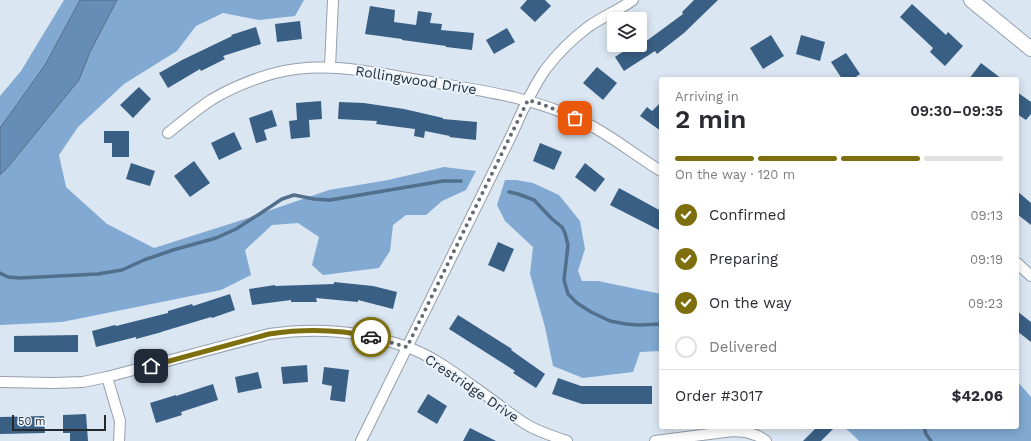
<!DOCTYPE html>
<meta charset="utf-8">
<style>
:root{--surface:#fff;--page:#f7f7f7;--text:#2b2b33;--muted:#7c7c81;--line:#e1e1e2;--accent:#7e6f0e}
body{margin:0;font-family:"Work Sans",sans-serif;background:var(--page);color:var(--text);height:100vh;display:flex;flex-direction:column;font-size:15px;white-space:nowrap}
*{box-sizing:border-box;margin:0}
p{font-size:13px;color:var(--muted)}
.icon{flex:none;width:22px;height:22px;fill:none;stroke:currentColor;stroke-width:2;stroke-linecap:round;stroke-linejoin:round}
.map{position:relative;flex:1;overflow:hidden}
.drawer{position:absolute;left:659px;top:77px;width:360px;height:352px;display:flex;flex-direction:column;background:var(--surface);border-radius:4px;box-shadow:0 2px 10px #0003}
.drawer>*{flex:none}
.fabs{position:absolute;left:607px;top:12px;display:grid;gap:8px}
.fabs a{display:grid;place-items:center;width:40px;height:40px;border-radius:4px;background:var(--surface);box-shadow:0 2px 10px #0003;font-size:20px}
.scale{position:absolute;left:12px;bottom:10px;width:94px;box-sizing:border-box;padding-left:4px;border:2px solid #25292e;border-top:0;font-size:11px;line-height:14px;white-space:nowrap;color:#25292e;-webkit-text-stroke:3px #e9f3fd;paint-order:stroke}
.pin{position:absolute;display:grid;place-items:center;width:34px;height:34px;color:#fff;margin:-17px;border-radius:8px;box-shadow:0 2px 6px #0006}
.courier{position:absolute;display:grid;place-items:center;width:40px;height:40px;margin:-20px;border:3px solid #7e6f0e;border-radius:50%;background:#fff;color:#222;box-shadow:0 1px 5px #0007}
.overview em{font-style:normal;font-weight:600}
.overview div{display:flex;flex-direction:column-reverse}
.overview{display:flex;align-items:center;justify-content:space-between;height:68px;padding:0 16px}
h1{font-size:26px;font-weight:600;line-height:30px}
.bar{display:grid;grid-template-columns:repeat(4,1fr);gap:6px 4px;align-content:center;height:48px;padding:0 16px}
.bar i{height:5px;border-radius:3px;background:var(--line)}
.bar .active{background:var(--accent)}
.bar p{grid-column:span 4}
.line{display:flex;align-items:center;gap:10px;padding:0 16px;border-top:1px solid var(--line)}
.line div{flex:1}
ol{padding:0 16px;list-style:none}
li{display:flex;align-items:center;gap:12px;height:44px}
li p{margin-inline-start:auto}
li .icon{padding:4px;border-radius:50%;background:var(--accent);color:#fff;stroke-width:4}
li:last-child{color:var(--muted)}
li i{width:22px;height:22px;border:2px solid var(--line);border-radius:50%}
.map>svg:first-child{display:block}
.forest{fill:#81a9d2}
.water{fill:#668db5;stroke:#526f8c}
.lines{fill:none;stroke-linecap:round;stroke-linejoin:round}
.stream{stroke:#526f8c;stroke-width:3.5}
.building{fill:#395f84}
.minor-casing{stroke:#949fab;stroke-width:12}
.secondary-casing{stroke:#949fab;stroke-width:16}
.minor{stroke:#fff;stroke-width:10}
.secondary{stroke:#fff;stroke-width:14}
.done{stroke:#646b73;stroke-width:4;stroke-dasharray:0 7.2}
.route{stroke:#7e6f0e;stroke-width:5}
.labels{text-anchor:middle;stroke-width:4;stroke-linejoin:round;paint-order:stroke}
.street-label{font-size:14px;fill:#25292e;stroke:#e9f3fd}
</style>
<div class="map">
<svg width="1031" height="441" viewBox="0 0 1031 441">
<rect width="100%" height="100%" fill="#dae6f2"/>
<g class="forest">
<path d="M64,0H80L45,65L0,128V96L21,71Z"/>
<path d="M117,0H304L295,16L259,20L223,13L196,26L177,51L124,84L78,127L59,155L66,187L107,224L154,248L242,220L329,190L388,180L444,167L476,171L466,190L442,201L426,215H406L393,225L390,251L379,268L323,275L312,265L319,237L298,223L272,225L245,250L251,275L221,290L62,322L0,325V175L8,167L79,80L90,52Z"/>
<path d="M505,180H516L533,183L559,195L580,221L585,249L578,271L582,281H598L661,294V351L640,352L633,372L583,378L553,366L545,327L530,274L533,247L505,221L497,205Z"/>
<path d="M1017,381L1031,397V441H859L850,432L843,427H1017Z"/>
</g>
<path class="water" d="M80,0H117L90,52L79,80L8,167L0,175V128L45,65Z"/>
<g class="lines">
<g class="stream">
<path d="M509,192L518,194L534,200L552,219L562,227L565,233L568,245L564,280L568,294L577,303L591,312L610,321L626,324L639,325L661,324"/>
<path d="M0,273L8,277L20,278L98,274L122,270L144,260L173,250L216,238L236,229L261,213L282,199L294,195L314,199L330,200L443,181H461"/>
<path d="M924,427L926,434L931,441"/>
</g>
</g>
<g class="building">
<path d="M527,0H545L551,6L535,22L520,8Z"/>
<path d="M694,0H718L684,33L657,54L655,51L624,71L615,57L633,45H641L683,14L682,12Z"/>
<path d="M912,4L946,35L948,32L963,46L945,66L930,52L933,48L900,17Z"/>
<path d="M370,6L395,10L394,22L416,25L418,11L432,13L430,23L442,24L441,30L474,33L472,50L446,47V46L402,40V39L365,34Z"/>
<path d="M300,21L302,39L277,42L275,24Z"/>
<path d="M256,27L261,44L223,56L225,59L201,71L200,69L168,88L159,73L182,60L232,36L231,35Z"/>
<path d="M507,28L515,42L494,54L486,40Z"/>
<path d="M771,35L784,56L763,69L750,48Z"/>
<path d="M801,35L825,42L820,61L796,54Z"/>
<path d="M846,53L860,74L853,79H842L831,62Z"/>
<path d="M981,63L1002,79H969Z"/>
<path d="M597,67L617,83L603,100L583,83Z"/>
<path d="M139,87L151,99L133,118L120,105Z"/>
<path d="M1017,92L1031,102V114L1026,120L1017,114Z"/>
<path d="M321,101L322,119L309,120L310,137L291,139L289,121L297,120L296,103Z"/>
<path d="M339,102L364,103L404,109L443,118V119L477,122L476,140L449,137L450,136L425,131L424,138L414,136L415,129L376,124L377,121L338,119Z"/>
<path d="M661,102V131L640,116L647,107L652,111Z"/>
<path d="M272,110L277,126L264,130L267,140L256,143L249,118Z"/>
<path d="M104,131H129V157H112V143H104Z"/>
<path d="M234,132L242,149L219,160L211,143Z"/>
<path d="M540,143L562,152L554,170L533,161Z"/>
<path d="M194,161L210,183L190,197L174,176Z"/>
<path d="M131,163L155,171L150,186L126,179Z"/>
<path d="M585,163L605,179L595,192L575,177Z"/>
<path d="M619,188L661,211V231L610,205Z"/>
<path d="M1017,191L1031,203V225L1017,214Z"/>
<path d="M498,242L514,249L504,272L488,265Z"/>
<path d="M334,282L373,286L397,292L393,309L358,300V302L316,298L317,302H291V300L252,305L249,289L275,285V286L334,284Z"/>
<path d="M230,294L235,310L212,318L211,317L161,332H162L136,339V337L96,347L92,331L115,325L116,326L168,313V311L192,304L193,306Z"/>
<path d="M1017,311L1031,322V342L1017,331Z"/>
<path d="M458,315L512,349L511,350L545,374L536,388L513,373L515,371L449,329Z"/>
<path d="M78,335V352H14V336Z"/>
<path d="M307,365L308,382L283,384L281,367Z"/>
<path d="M324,367L349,370L345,402L330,400L332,386L322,384Z"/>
<path d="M258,372L262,388L238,393L235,377Z"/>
<path d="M558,378L581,386H652V404H582L552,394Z"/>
<path d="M213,384L218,400L181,412L182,415L156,423L150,403L176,395V396Z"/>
<path d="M428,394L447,406L437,424L417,412Z"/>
<path d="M86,414L88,441H70V433H63V415Z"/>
<path d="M44,416L45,433L0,434V417Z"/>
<path d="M817,427H835L821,441H803Z"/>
<path d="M470,428L496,441H463Z"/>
</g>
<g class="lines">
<defs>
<g id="minor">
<path d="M330,67L333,0"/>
<path d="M168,133C182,122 196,110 211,100C231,88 253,79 275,73C325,60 375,73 425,81C478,90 533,97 582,121C610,134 634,155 661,171"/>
<path d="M1017,263L1031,276"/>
<path d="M107,377L120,421L119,441"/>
<path d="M0,382L53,383L83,382L107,377L269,334C316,327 363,331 407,347C430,355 451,370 470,384C483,393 495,402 507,411C515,417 523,423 533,428C543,433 555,437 567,441"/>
<path d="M361,441L513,132C522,111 532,89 545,70C557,54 572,39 588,27C602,17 619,10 633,0"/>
<path d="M655,441L733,431L746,432L758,436L766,441"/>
</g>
<path id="secondary" d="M971,0L1031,49"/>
</defs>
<use href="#minor" class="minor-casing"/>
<use href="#secondary" class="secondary-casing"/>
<use href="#minor" class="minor"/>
<use href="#secondary" class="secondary"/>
</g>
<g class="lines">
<path class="done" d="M371,337L407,347L528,100L542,104L575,118"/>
<path class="route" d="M151,366L269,334C303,329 337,329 371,337"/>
</g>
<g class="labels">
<g class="street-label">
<text transform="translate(416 80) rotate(9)" y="5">Rollingwood Drive</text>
<text transform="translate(472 388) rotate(34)" y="5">Crestridge Drive</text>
</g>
</g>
</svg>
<div class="fabs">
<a><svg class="icon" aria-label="layers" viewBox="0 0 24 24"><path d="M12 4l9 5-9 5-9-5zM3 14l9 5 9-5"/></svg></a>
</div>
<div class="scale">50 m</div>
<div class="pin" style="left:575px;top:118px;background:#ea580c"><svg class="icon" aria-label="bag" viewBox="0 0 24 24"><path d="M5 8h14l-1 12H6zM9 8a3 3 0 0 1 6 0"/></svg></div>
<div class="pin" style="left:151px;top:366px;background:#1f2937"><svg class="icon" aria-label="home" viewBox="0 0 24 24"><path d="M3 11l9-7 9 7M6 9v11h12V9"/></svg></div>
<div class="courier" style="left:371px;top:337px"><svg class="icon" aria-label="car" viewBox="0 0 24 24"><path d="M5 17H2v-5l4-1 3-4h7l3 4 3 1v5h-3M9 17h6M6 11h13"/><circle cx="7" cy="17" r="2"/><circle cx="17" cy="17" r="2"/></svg></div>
<section class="drawer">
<div class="overview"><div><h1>2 min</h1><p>Arriving in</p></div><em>09:30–09:35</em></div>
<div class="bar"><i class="active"></i><i class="active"></i><i class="active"></i><i></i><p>On the way · 120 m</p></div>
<ol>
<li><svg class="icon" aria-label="check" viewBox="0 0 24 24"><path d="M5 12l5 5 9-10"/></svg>Confirmed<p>09:13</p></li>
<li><svg class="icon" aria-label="check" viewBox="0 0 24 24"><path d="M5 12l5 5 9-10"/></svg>Preparing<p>09:19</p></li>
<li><svg class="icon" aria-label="check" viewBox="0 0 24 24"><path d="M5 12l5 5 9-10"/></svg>On the way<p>09:23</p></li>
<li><i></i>Delivered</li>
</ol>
<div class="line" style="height:52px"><div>Order #3017</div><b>$42.06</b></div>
</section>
</div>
